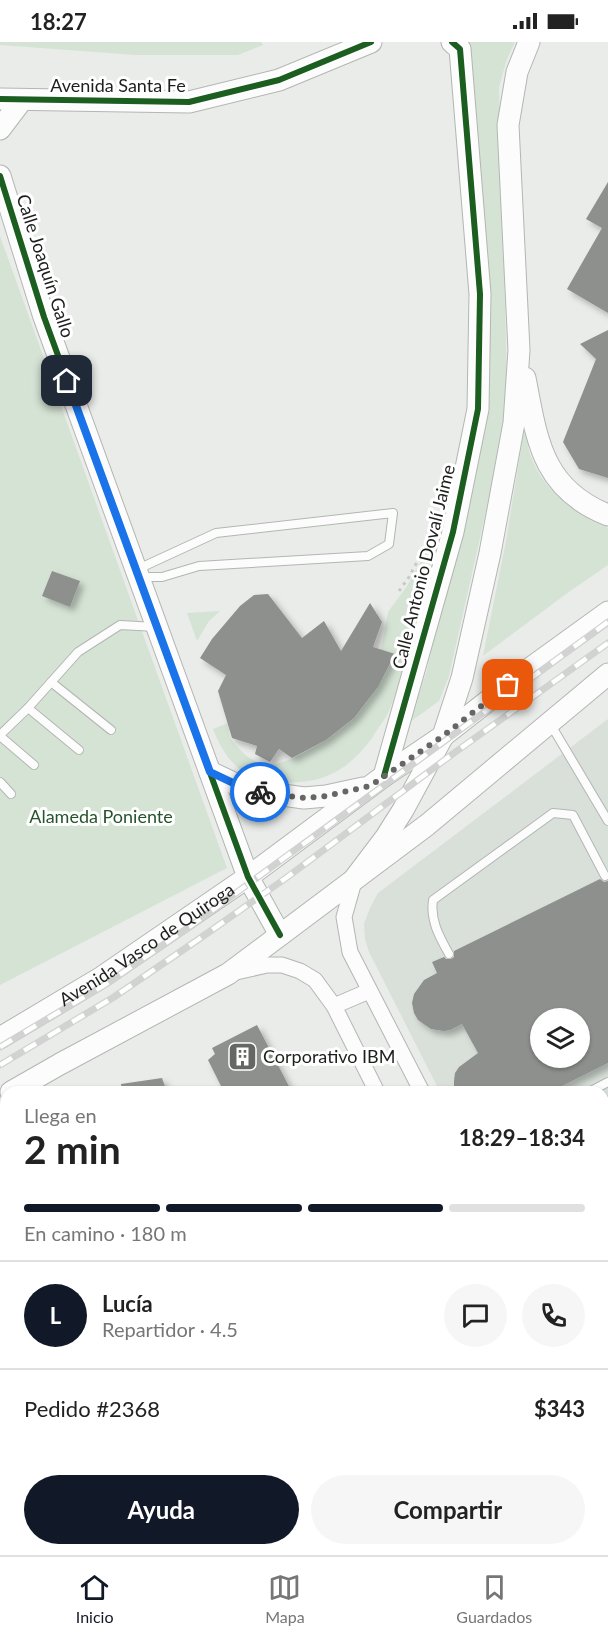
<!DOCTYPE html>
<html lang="es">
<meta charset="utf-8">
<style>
:root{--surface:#fff;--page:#f6f6f6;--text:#222;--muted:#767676;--line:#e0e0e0;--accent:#111827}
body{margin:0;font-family:Lato,sans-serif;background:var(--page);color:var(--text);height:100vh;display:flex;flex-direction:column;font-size:22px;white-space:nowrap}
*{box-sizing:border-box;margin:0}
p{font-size:20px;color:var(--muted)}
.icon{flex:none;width:33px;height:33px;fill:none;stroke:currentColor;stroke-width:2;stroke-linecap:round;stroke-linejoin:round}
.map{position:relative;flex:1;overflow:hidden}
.details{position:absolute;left:0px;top:1044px;width:609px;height:470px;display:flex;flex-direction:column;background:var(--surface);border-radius:18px 18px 0 0;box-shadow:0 2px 4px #0004}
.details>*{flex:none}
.fabs{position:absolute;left:530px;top:966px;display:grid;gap:12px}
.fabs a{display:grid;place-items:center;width:60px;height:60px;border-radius:50%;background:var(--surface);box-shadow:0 2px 4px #0004;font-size:30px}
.pin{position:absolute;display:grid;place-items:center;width:51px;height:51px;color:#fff;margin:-26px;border-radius:12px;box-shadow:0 3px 9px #0006}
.courier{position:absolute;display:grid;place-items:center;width:60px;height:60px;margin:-30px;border:4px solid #1a73e8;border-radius:50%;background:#fff;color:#222;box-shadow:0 2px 8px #0007}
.head em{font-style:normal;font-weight:700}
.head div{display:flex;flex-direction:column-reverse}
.head{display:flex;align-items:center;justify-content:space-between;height:102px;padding:0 24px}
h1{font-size:39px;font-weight:700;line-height:45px}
.bar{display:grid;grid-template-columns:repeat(4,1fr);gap:9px 6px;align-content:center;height:72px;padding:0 24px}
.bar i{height:8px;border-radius:4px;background:var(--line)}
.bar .on{background:var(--accent)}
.bar p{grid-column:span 4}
.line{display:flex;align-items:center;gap:15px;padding:0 24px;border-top:2px solid var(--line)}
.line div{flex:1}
.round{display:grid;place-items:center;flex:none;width:63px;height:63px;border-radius:32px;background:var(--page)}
.cta{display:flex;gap:12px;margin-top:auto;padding:12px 24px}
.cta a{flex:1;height:69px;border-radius:36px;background:var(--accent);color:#fff;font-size:24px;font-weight:700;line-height:69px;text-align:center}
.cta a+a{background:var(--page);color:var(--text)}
.status{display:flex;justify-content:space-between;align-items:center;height:42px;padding:0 30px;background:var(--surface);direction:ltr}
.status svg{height:16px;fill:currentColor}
.tabs{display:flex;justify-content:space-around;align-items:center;height:84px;border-top:2px solid var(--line);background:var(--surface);font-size:16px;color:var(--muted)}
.tabs a{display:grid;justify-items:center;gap:3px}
.tabs .on{color:var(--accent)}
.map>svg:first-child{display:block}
.built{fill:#d8e0d9;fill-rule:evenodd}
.green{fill:#d5e3d5}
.building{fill:#8d908d;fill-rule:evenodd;filter:url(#shadow)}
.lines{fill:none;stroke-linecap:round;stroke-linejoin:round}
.lane-casing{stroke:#b3b6b3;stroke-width:10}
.street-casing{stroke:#b3b6b3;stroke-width:17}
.secondary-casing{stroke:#b3b6b3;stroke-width:23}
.path{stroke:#c8c9c8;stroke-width:3;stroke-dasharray:3 4.5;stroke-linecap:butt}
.lane{stroke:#fcfcfc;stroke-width:8}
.street{stroke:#fcfcfc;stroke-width:15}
.secondary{stroke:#fcfcfc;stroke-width:21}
.rail-casing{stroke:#d1d2d1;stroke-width:7}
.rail{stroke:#fff;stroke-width:4.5;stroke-dasharray:14;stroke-linecap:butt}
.cycleway-casing{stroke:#fff;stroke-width:10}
.cycleway{stroke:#1b5e20;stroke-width:6}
.done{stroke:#646764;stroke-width:6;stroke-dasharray:0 10.8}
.route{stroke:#1a73e8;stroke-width:8}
.labels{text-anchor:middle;stroke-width:6;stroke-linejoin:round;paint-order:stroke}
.street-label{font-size:18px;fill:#1d1f1d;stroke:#fff}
.park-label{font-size:18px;fill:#24542a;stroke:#fff}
.poi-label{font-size:18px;fill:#1d1f1d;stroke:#fff;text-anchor:start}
</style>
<div class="status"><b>18:27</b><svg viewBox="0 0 49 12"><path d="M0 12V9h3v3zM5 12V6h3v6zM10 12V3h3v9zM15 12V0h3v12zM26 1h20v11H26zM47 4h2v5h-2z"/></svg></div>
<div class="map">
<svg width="608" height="1513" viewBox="0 0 608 1513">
<defs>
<filter id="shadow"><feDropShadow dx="4.5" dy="4.5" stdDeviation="3" flood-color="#0004"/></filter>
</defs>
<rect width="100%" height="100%" fill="#e9ece9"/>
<path class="built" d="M608,677V1387L603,1377V1050H440L369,910L365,897L364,882L370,866L378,851ZM540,976H579V1016H540Z"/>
<g class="green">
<path d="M0,0H261L263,3L238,13H135L0,3Z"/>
<path d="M464,0H515L507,17L499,45L508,371L449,634L439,659L410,680L427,628L484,371Z"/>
<path d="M0,194L227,826L0,943Z"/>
<path d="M525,382C526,390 527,398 528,405C538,445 573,471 608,486V523L566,552L483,614L506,499Z"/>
<path d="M440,485C431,518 422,552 413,586C406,613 400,643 389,669C385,678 377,687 372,696C347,730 321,743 279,740C242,737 226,720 213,687L228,681C229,685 229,691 230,695C236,706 253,722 266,723C290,724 338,692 354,675C372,656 383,635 395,613L381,608L388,570L407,544Z"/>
<path d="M220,569L209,579L197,599L187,571Z"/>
</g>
<g class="building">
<path d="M608,140V271L567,247L602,186L586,177Z"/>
<path d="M608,288V436L579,427L563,400L596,317L580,302Z"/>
<path d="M52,529L80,539L70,565L42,554Z"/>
<path d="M268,552L302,596L324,579L341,609L370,561L382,580L373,605L395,612L378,645L354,676L326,698L292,716L279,707L270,720L255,712L257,704L232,696L218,649L226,633L200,616L212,597L240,564L254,553Z"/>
<path d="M600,837L604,840L608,839V1021L550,1050H454V1039L455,1031L459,1025L478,1011L462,982L450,988L444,989L431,987L418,978L414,971L412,961L414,952L424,938L437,931L432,920L444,915L446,917H451L454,915V909ZM540,976H579V1016H540Z"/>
<path d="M257,983L292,1050H224L208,1018L215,1012L212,1006Z"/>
<path d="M162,1036L167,1050H122L121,1042Z"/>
</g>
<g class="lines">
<defs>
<g id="lane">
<path d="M138,527L216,491L393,471L389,502L368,514L199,524L162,535H141"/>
<path d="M51,640L111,688"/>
<path d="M28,666L79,708"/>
<path d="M551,683L608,779"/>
<path d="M0,693L28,666L78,610L120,583L156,585"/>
<path d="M0,694L34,723"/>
<path d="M0,740L11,752"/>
<path d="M449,912C439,894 430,878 433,858L553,771L573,773L605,834"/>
<path d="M589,1050L608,1040"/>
<path d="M603,1293L608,1300"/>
</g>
<g id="street">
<path d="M355,836L344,875L350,910L422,1050"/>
<path d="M236,930L267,923H282L300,929L315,938L334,964L377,1050"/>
<path d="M334,964L369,949"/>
<path d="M603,1401L608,1411"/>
<path d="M0,1402L6,1400"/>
<path d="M603,1483L608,1492"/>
</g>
<g id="secondary">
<path d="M0,57L189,60L279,38L371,0"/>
<path d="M0,87L22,58"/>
<path d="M0,134L44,275L248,835L280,893"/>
<path d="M525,336C537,398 542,447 608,473"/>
<path d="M210,730L248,748L304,756L326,754L363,746"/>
<path d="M384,734L453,490L478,367L480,252L460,7L452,0"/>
<path d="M355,836L386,795L403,768L443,694L462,636L490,511L514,381L519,308L508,83L517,30L529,0"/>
<path id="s1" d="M0,996L102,935L248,835L384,734L443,694L525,630L608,570"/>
<path d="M11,1050L60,1022L228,932L427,783L608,632"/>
</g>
</defs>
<use href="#lane" class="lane-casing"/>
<use href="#street" class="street-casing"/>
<use href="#secondary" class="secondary-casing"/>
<path class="path" d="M399,549L409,535L431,494"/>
<use href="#lane" class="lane"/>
<use href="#street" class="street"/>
<use href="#secondary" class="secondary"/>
<defs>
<g id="rail">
<path d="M0,1005L106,942L192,883L608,580"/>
<path d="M0,1023L114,955L199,897L286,836L454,711L608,601"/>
</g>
</defs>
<use href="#rail" class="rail-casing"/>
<use href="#rail" class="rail"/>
<defs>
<g id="cycleway">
<path d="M0,57L189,60L279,38L371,0"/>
<path d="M0,134L44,275L248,835L280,893"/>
<path d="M384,734L453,490L478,367L480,252L460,7L452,0"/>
</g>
</defs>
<use href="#cycleway" class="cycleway-casing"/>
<use href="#cycleway" class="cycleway"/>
</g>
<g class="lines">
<path class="done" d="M260,750L304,756L326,754L370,744L443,694L508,643"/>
<path class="route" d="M67,339L210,730L248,748L260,750"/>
</g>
<defs>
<symbol id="building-square" viewBox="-11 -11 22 22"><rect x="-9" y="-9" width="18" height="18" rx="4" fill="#646764" stroke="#fff"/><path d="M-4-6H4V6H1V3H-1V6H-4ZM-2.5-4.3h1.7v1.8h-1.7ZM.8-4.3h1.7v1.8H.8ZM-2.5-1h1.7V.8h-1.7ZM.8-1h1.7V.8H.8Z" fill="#fff"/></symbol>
</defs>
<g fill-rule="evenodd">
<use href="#building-square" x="226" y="998" width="33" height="33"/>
</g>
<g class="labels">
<g class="street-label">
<text x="118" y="50">Avenida Santa Fe</text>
<text transform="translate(45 224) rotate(72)" y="6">Calle Joaquín Gallo</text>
<text transform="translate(424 525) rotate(-76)" y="6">Calle Antonio Dovalí Jaime</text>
<text dy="6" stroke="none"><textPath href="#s1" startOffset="174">Avenida Vasco de Quiroga</textPath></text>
</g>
<g class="park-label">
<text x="101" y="781">Alameda Poniente</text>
</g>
<g class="poi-label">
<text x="263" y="1021">Corporativo IBM</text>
</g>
</g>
</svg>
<div class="fabs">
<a><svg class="icon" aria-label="layers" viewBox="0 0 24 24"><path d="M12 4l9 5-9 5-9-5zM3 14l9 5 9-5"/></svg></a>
</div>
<div class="pin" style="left:508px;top:643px;background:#ea580c"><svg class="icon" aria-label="bag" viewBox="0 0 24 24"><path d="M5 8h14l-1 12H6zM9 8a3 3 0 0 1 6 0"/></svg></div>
<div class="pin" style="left:67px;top:339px;background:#1f2937"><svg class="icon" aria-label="home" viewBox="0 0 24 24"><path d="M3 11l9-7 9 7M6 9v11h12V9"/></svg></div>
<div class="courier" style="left:260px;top:750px"><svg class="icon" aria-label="bike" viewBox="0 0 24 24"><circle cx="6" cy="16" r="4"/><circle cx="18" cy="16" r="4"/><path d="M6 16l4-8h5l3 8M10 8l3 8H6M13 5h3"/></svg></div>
<section class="details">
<div class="head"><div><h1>2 min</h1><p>Llega en</p></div><em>18:29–18:34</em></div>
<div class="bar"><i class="on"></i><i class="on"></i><i class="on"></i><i></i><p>En camino · 180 m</p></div>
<div class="line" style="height:108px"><b class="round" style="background:var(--accent);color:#fff">L</b><div><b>Lucía</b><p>Repartidor · 4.5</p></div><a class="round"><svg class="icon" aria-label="chat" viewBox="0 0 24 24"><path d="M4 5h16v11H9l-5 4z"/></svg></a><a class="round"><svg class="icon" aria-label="phone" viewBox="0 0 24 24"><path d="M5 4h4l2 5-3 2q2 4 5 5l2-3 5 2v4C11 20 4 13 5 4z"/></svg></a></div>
<div class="line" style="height:78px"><div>Pedido #2368</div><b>$343</b></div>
<div class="cta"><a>Ayuda</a><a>Compartir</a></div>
</section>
</div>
<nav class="tabs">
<a class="on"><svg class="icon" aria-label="home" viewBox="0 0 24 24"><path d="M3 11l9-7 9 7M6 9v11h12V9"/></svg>Inicio</a>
<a><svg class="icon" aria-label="map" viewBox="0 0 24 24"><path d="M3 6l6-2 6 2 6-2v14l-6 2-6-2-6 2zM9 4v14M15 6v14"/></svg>Mapa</a>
<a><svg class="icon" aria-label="saved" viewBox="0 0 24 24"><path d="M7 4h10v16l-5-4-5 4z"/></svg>Guardados</a>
</nav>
